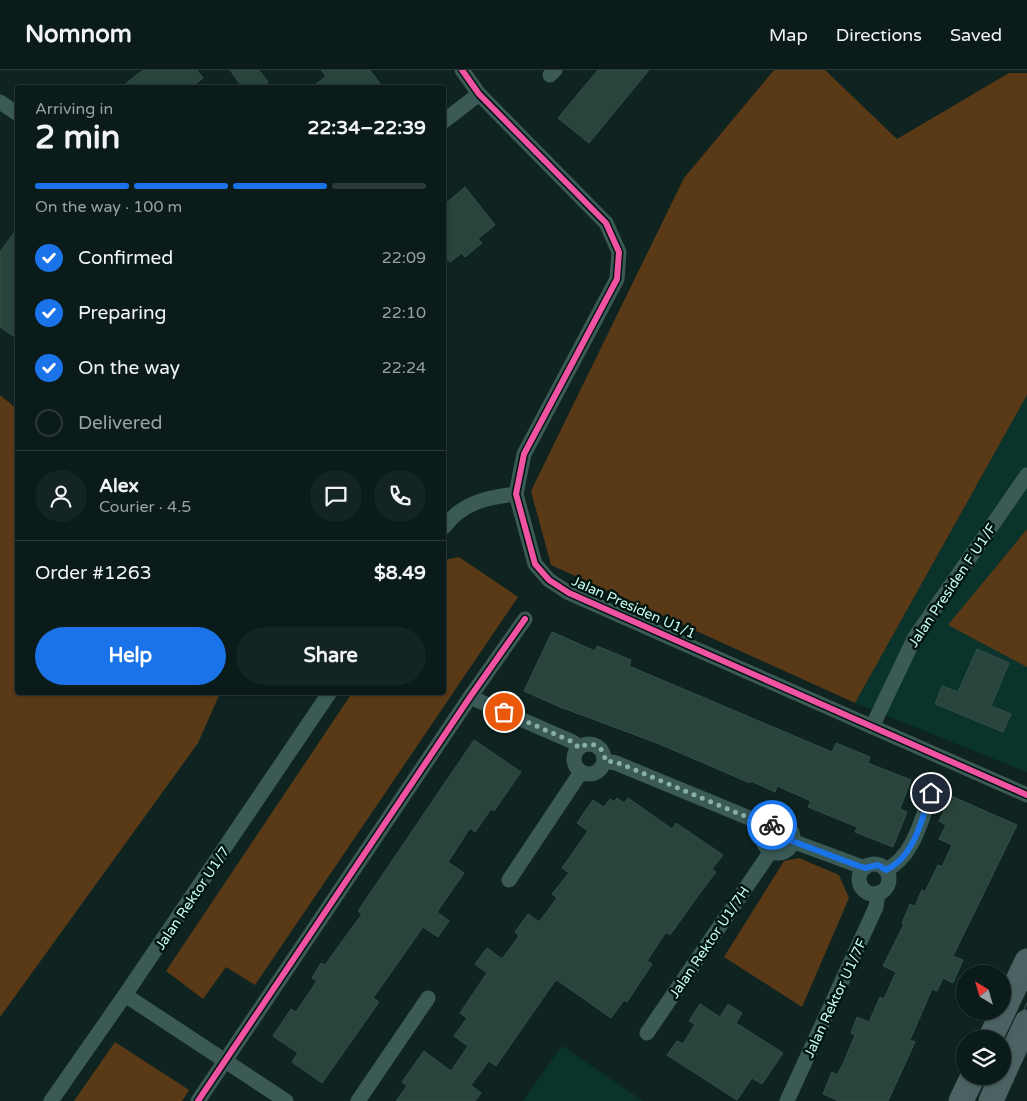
<!DOCTYPE html>
<meta charset="utf-8">
<style>
:root{--surface:#0b1b19;--page:#142422;--text:#f1f3f6;--muted:#9aa1a2;--line:#2b3938;--accent:#1a73e8}
body{margin:0;font-family:"Varela Round",sans-serif;background:var(--page);color:var(--text);height:100vh;display:flex;flex-direction:column;font-size:19px;white-space:nowrap}
*{box-sizing:border-box;margin:0}
p{font-size:16px;color:var(--muted)}
.icon{flex:none;width:28px;height:28px;fill:none;stroke:currentColor;stroke-width:2;stroke-linecap:round;stroke-linejoin:round}
.map{position:relative;flex:1;overflow:hidden}
.panel{position:absolute;left:15px;top:15px;width:431px;height:610px;display:flex;flex-direction:column;background:var(--surface);border-radius:5px;box-shadow:0 1px 4px #0004,0 0 0 1px var(--line)}
.panel>*{flex:none}
.needle{width:32px;rotate:323deg}
.tools{position:absolute;left:956px;top:895px;display:grid;gap:10px}
.tools a{display:grid;place-items:center;width:55px;height:55px;border-radius:50%;background:var(--surface);box-shadow:0 1px 4px #0004,0 0 0 1px var(--line);font-size:25px}
.pin{position:absolute;display:grid;place-items:center;width:42px;height:42px;color:#fff;margin:-21px;border:2px solid #fff;border-radius:50%;box-shadow:0 1px 5px #0007}
.courier{position:absolute;display:grid;place-items:center;width:50px;height:50px;margin:-25px;border:4px solid #1a73e8;border-radius:50%;background:#fff;color:#222;box-shadow:0 1px 6px #0007}
.head em{font-style:normal;font-weight:800}
.head div{display:flex;flex-direction:column-reverse}
.head{display:flex;align-items:center;justify-content:space-between;height:85px;padding:0 20px}
h1{font-size:32px;font-weight:800;line-height:38px}
.bar{display:grid;grid-template-columns:repeat(4,1fr);gap:8px 5px;align-content:center;height:60px;padding:0 20px}
.bar i{height:6px;border-radius:4px;background:var(--line)}
.bar .selected{background:var(--accent)}
.bar p{grid-column:span 4}
.line{display:flex;align-items:center;gap:12px;padding:0 20px;border-top:1px solid var(--line)}
.line div{flex:1}
.round{display:grid;place-items:center;flex:none;width:52px;height:52px;border-radius:26px;background:var(--page)}
ol{padding:0 20px;list-style:none}
li{display:flex;align-items:center;gap:15px;height:55px}
li p{margin-inline-start:auto}
li .icon{padding:5px;border-radius:50%;background:var(--accent);color:#fff;stroke-width:4}
li:last-child{color:var(--muted)}
li i{width:28px;height:28px;border:2px solid var(--line);border-radius:50%}
.button{display:flex;gap:10px;margin-top:auto;padding:10px 20px}
.button a{flex:1;height:58px;border-radius:30px;background:var(--accent);color:#fff;font-size:20px;font-weight:800;line-height:58px;text-align:center}
.button a+a{background:var(--page);color:var(--text)}
header{display:flex;align-items:center;gap:30px;box-sizing:border-box;height:70px;padding:0 25px;background:var(--surface);border-bottom:1px solid var(--line)}
header strong{font-size:24px}
nav{display:flex;gap:28px;margin-inline-start:auto;font-size:18px}
.map>svg:first-child{display:block}
.built{fill:#0a332c}
.green{fill:#5a3916}
.building{fill:#28443c;stroke:#344f47}
.lines{fill:none;stroke-linecap:round;stroke-linejoin:round}
.street{stroke:#3b5a56;stroke-width:15}
.primary{stroke:#4b6162;stroke-width:25}
.tram{stroke:#49605c;stroke-width:1}
.cycleway-casing{stroke:#001410;stroke-width:9}
.cycleway{stroke:#f153a3;stroke-width:6}
.done{stroke:#87b0a8;stroke-width:5;stroke-dasharray:0 9}
.route{stroke:#1a73e8;stroke-width:6}
.labels{text-anchor:middle;stroke-width:5;stroke-linejoin:round;paint-order:stroke}
.street-label{font-size:14px;fill:#c8fcf0;stroke:#001410}
</style>
<header>
<strong>Nomnom</strong>
<nav><a>Map</a><a>Directions</a><a>Saved</a></nav>
</header>
<div class="map">
<svg width="1027" height="1031" viewBox="0 0 1027 1031">
<rect width="100%" height="100%" fill="#0f2421"/>
<g class="built">
<path d="M1027,325V702L855,633Z"/>
<path d="M562,976L643,1031H523Z"/>
</g>
<g class="green">
<path d="M774,0H825L897,69L1009,3H1027V325L855,633L551,495L531,421L684,108Z"/>
<path d="M0,325L17,339L18,622L220,623L198,673L0,947Z"/>
<path d="M1027,459V597L948,555Z"/>
<path d="M459,487L518,527L255,915L226,897L203,929L166,901L352,623L444,622V490Z"/>
<path d="M799,788L839,805L849,828L802,937L724,887L784,791Z"/>
<path d="M115,972L189,1020L182,1031H74Z"/>
</g>
<g class="building">
<path d="M143,0H197L203,8L190,18H120Z"/>
<path d="M230,0H259L268,12L261,18H243Z"/>
<path d="M321,0H370L383,18H311L326,6Z"/>
<path d="M598,0H649L589,73L558,48Z"/>
<path d="M465,117L495,155L478,169L482,173L465,187L462,183L450,192L444,184V135Z"/>
<path d="M18,157V269L0,257V182Z"/>
<path d="M552,562L595,581L597,576L631,590L629,596L832,682L836,673L870,687L868,693L911,710L900,739L907,742L893,777L855,762L857,757L808,737L811,731L777,716L775,722L751,711L750,713L657,673L560,637L524,621Z"/>
<path d="M977,579L1009,593L991,636L1011,644L1003,662L935,634L942,616L958,622Z"/>
<path d="M474,670L521,702L494,741L491,739L475,762L470,758L448,792L464,803L437,842L449,851L438,867L423,857L373,928L379,932L322,1013L292,992L298,983L273,966L291,939L296,942L317,911L312,908L321,893L325,895L362,844L358,841Z"/>
<path d="M951,726L1017,755L953,886L963,890L953,913L943,908L937,921L932,919L910,970L915,972L888,1031H839L823,1024L832,1002L837,1005L844,992L855,965L851,963L857,947L869,952L880,927L884,929L896,902L883,896L904,854L902,853L910,834L915,836L922,820L925,822L938,795L942,797L952,775L939,769L946,755L939,751Z"/>
<path d="M617,728L624,733L628,728L672,759L676,753L723,785L712,799L716,802L703,819L670,865L666,862L647,891L652,894L627,932L624,930L611,948L557,910L555,911L496,996L489,991L471,1015L481,1023L475,1031H396L407,1016L402,1012L424,981L451,1001L468,976L454,966L467,948L460,943L487,903L475,894L487,878L502,889L519,866L515,862L528,844L539,852L557,828L552,824L569,803L562,798L588,761L577,753L593,730L604,737L610,729L614,732Z"/>
<path d="M700,934L720,947L728,934L742,943L736,953L783,983L762,1014L752,1008L737,1030L667,985L677,971L683,974L695,954L689,951Z"/>
</g>
<g class="lines">
<g class="street">
<path d="M462,0L479,24L606,153L619,182L617,209L524,384L516,424L535,494L549,510L569,523L1027,725"/>
<path d="M550,5L555,0"/>
<path d="M0,32L18,44"/>
<path d="M444,51L479,24"/>
<path d="M444,457C462,433 487,427 516,424"/>
<path d="M470,627L573,672L579,678"/>
<path d="M872,657L915,567L1027,405"/>
<circle cx="589" cy="689" r="15"/>
<path d="M605,691L616,693L759,752L767,759"/>
<circle cx="778" cy="768" r="15"/>
<path d="M792,771L865,798"/>
<circle cx="874" cy="809" r="15"/>
<path d="M886,800C914,786 921,750 931,723"/>
<path d="M509,810L581,702"/>
<path d="M125,925L286,1031"/>
<path d="M647,963L771,781"/>
<path d="M51,1031L125,925L330,622"/>
<path d="M198,1031L470,627L525,549"/>
<path d="M358,1031L428,928"/>
<path d="M787,1031L876,837L878,823"/>
</g>
<g class="primary">
<path d="M990,969L1027,891"/>
<path d="M1002,1006L1027,952"/>
<path d="M961,1031L973,1006"/>
<path d="M991,1031L1002,1006"/>
</g>
<g class="tram">
<path d="M999,969L1027,907"/>
<path d="M1002,987L1027,933"/>
<path d="M970,1031L982,1006"/>
<path d="M983,1031L994,1006"/>
</g>
<defs>
<g id="cycleway">
<path d="M462,0L479,24L606,153L619,182L617,209L524,384L516,424L535,494L549,510L569,523L1027,725"/>
<path d="M198,1031L470,627L525,549"/>
</g>
</defs>
<use href="#cycleway" class="cycleway-casing"/>
<use href="#cycleway" class="cycleway"/>
</g>
<g class="lines">
<path class="done" d="M504,642L573,672L579,678C591,670 605,676 605,691L616,692L759,752L767,759L772,755"/>
<path class="route" d="M772,755H784L791,762L792,771L856,795L865,798L878,795L886,800C915,786 921,750 931,723"/>
</g>
<g class="labels">
<g class="street-label">
<text transform="translate(952 515) rotate(-56)" y="5">Jalan Presiden F U1/F</text>
<text transform="translate(634 537) rotate(24)" y="5">Jalan Presiden U1/1</text>
<text transform="translate(192 828) rotate(-56)" y="5">Jalan Rektor U1/7</text>
<text transform="translate(709 872) rotate(-56)" y="5">Jalan Rektor U1/7H</text>
<text transform="translate(835 928) rotate(-65)" y="5">Jalan Rektor U1/7F</text>
</g>
</g>
</svg>
<div class="tools">
<a><svg class="needle" viewBox="-14 -14 28 28"><path d="M0-13l5 13h-10z" fill="#e53935"/><path d="M0 13l5-13h-10z" fill="#9aa1a2"/></svg></a>
<a><svg class="icon" aria-label="layers" viewBox="0 0 24 24"><path d="M12 4l9 5-9 5-9-5zM3 14l9 5 9-5"/></svg></a>
</div>
<div class="pin" style="left:504px;top:642px;background:#ea580c"><svg class="icon" aria-label="bag" viewBox="0 0 24 24"><path d="M5 8h14l-1 12H6zM9 8a3 3 0 0 1 6 0"/></svg></div>
<div class="pin" style="left:931px;top:723px;background:#1f2937"><svg class="icon" aria-label="home" viewBox="0 0 24 24"><path d="M3 11l9-7 9 7M6 9v11h12V9"/></svg></div>
<div class="courier" style="left:772px;top:755px"><svg class="icon" aria-label="bike" viewBox="0 0 24 24"><circle cx="6" cy="16" r="4"/><circle cx="18" cy="16" r="4"/><path d="M6 16l4-8h5l3 8M10 8l3 8H6M13 5h3"/></svg></div>
<section class="panel">
<div class="head"><div><h1>2 min</h1><p>Arriving in</p></div><em>22:34–22:39</em></div>
<div class="bar"><i class="selected"></i><i class="selected"></i><i class="selected"></i><i></i><p>On the way · 100 m</p></div>
<ol>
<li><svg class="icon" aria-label="check" viewBox="0 0 24 24"><path d="M5 12l5 5 9-10"/></svg>Confirmed<p>22:09</p></li>
<li><svg class="icon" aria-label="check" viewBox="0 0 24 24"><path d="M5 12l5 5 9-10"/></svg>Preparing<p>22:10</p></li>
<li><svg class="icon" aria-label="check" viewBox="0 0 24 24"><path d="M5 12l5 5 9-10"/></svg>On the way<p>22:24</p></li>
<li><i></i>Delivered</li>
</ol>
<div class="line" style="height:90px"><a class="round"><svg class="icon" aria-label="person" viewBox="0 0 24 24"><circle cx="12" cy="8" r="4"/><path d="M4 21q1-7 8-7t8 7"/></svg></a><div><b>Alex</b><p>Courier · 4.5</p></div><a class="round"><svg class="icon" aria-label="chat" viewBox="0 0 24 24"><path d="M4 5h16v11H9l-5 4z"/></svg></a><a class="round"><svg class="icon" aria-label="phone" viewBox="0 0 24 24"><path d="M5 4h4l2 5-3 2q2 4 5 5l2-3 5 2v4C11 20 4 13 5 4z"/></svg></a></div>
<div class="line" style="height:65px"><div>Order #1263</div><b>$8.49</b></div>
<div class="button"><a>Help</a><a>Share</a></div>
</section>
</div>
